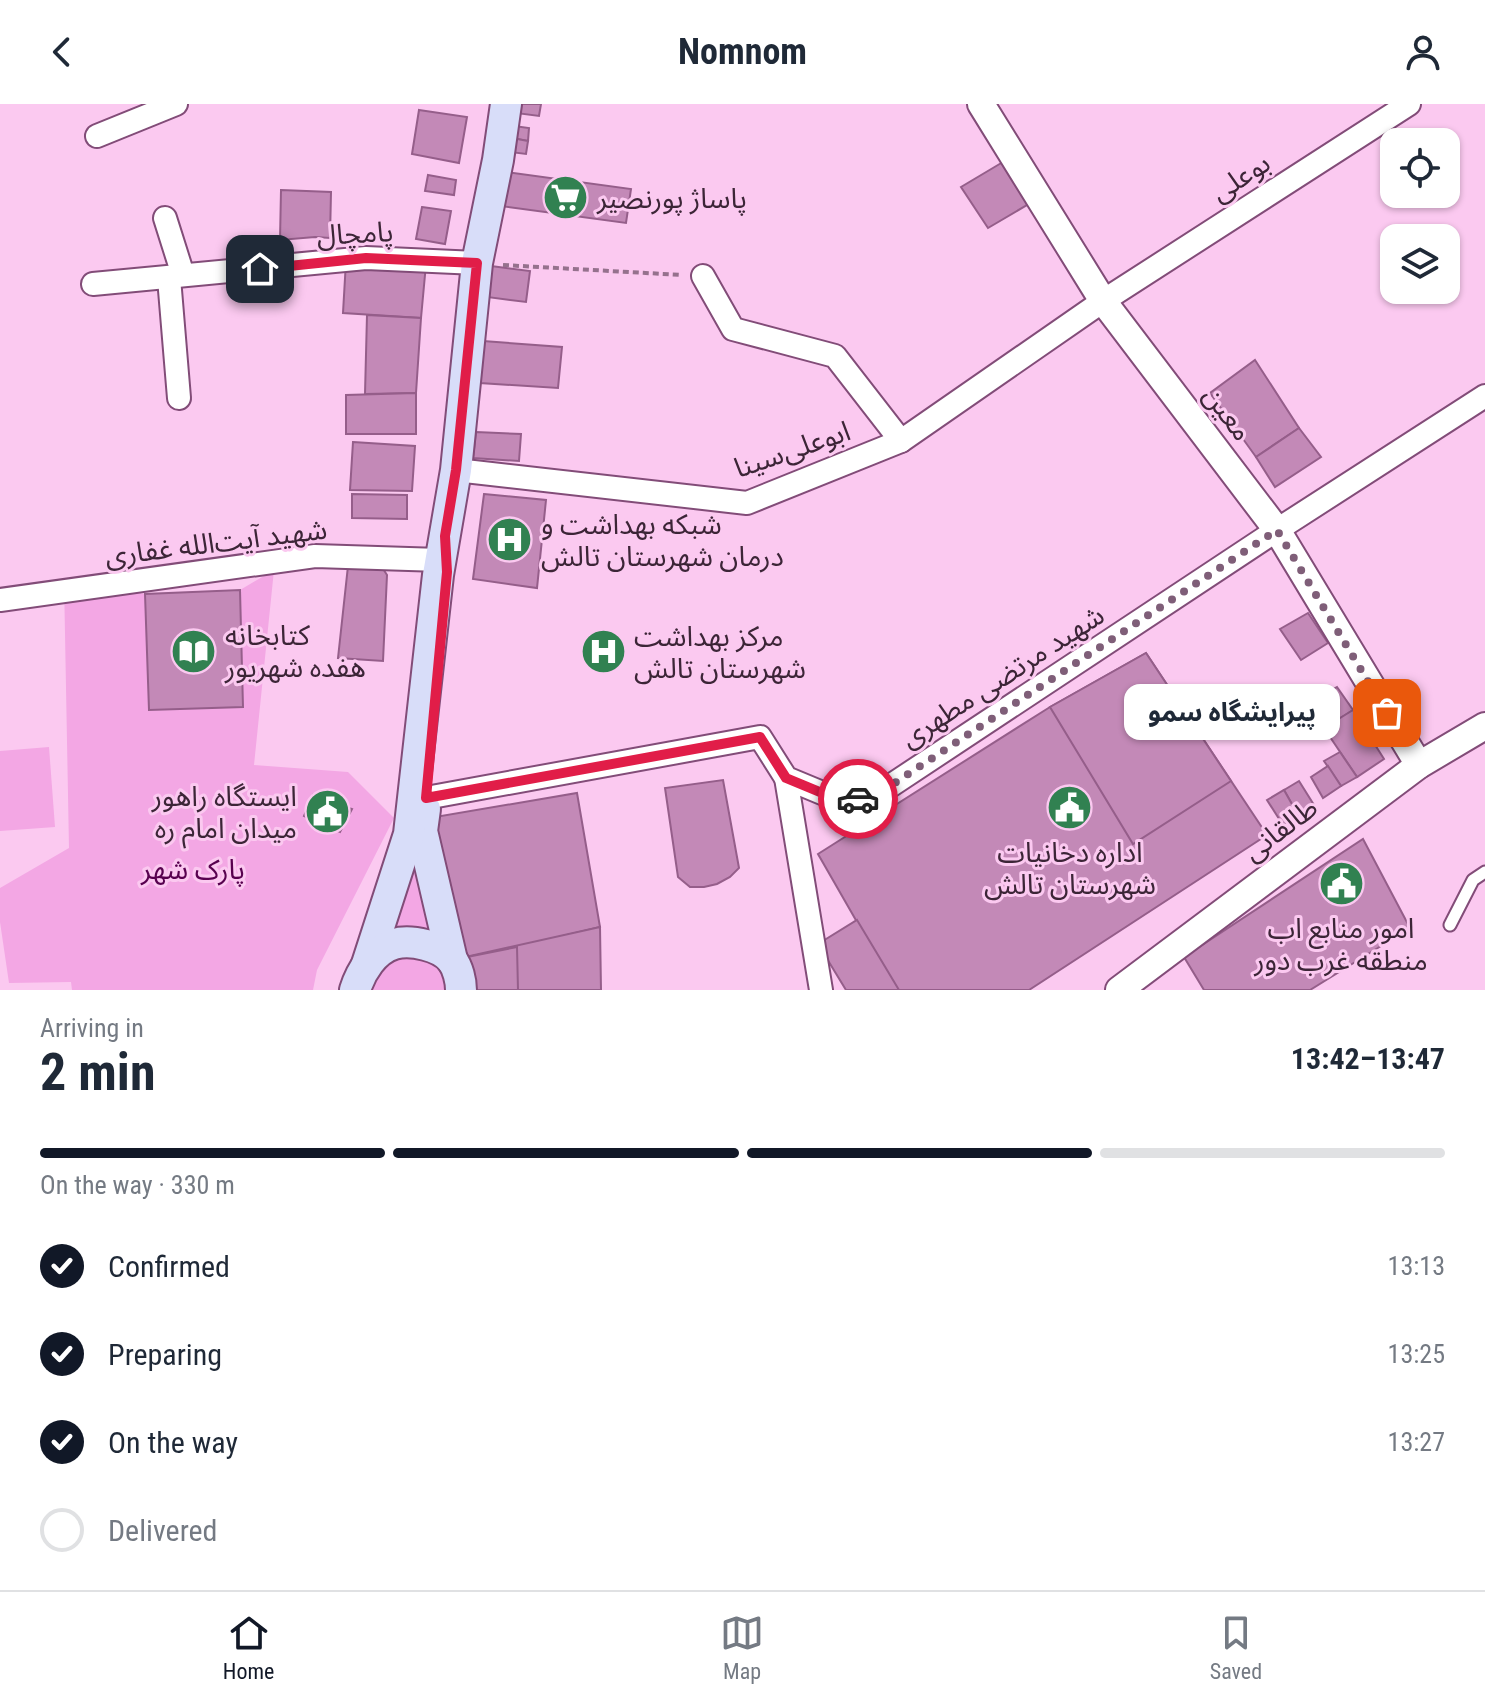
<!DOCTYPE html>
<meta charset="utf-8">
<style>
:root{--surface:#fff;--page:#f6f6f7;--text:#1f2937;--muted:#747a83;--line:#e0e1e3;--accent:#111827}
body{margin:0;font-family:"Roboto Condensed","Noto Sans Arabic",sans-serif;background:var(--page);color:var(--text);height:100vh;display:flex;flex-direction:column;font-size:30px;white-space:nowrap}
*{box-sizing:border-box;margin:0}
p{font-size:26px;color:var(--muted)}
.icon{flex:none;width:44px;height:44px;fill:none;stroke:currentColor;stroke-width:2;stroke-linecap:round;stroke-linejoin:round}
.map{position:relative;height:886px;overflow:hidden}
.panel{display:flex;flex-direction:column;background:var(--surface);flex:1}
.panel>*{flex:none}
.controls{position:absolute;left:1380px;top:24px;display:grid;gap:16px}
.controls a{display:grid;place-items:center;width:80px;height:80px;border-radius:16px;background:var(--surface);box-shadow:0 2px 6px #0004;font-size:40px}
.pin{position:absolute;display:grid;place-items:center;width:68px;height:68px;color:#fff;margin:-34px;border-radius:16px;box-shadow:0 4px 12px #0006}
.courier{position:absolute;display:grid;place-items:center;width:80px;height:80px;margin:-40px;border:6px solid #e11d48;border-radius:50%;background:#fff;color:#222;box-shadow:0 2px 10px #0007}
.bubble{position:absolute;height:56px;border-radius:16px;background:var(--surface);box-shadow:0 2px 6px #0004;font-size:26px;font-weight:700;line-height:56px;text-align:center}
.head em{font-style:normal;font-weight:700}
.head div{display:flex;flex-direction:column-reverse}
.head{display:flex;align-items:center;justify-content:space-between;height:136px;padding:0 40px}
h1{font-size:52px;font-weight:700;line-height:60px}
.bar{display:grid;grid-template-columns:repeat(4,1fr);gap:12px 8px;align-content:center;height:96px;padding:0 40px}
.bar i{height:10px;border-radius:6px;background:var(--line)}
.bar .selected{background:var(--accent)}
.bar p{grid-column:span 4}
ol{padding:0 40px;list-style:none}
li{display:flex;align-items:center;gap:24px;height:88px}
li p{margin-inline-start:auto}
li .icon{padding:8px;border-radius:50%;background:var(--accent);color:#fff;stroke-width:4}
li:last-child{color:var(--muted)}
li i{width:44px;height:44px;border:4px solid var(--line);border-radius:50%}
header{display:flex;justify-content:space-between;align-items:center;height:104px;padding:0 40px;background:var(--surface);font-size:36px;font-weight:700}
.menu{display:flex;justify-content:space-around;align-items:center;height:112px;border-top:2px solid var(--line);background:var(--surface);font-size:22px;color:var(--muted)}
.menu a{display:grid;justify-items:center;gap:4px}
.menu .selected{color:var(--accent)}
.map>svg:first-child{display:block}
.green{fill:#f3a7e4}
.building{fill:#c389b7;stroke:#955e8a;stroke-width:2}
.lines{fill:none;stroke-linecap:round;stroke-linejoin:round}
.service-casing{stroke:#824c78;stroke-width:15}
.minor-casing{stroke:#824c78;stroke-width:26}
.tertiary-casing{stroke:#824c78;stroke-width:30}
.secondary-casing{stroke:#824c78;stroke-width:34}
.path{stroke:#95718d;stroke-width:4;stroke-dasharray:6 4;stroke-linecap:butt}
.service{stroke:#fff;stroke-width:11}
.minor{stroke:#fff;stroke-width:22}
.tertiary{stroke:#fff;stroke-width:26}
.secondary{stroke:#d8ddf9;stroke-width:30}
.done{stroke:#7f5e78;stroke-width:8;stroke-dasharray:0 14.4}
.route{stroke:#e11d48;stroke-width:10}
.labels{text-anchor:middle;stroke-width:6;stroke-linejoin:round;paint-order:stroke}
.street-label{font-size:28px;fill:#3c2537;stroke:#fbc9f0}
.poi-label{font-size:28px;fill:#3c2537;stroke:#fbc9f0;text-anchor:start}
.park-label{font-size:28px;fill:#58014f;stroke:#fbc9f0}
</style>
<header><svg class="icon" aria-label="back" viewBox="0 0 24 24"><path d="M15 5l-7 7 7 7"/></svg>Nomnom<svg class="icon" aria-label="person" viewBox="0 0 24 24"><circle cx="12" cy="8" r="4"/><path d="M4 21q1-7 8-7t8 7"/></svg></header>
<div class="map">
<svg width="1485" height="886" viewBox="0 0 1485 886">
<rect width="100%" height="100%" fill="#fbc9f0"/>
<g class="green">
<path d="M274,466L254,661L348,668L394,714L317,866L313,886H72L71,878L9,879L0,818V784L69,744L64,476L145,490L240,486Z"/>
<path d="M49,643L55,723L0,727V647Z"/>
<path d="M422,727L461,886H356Z"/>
</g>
<g class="building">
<path d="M518,0H541L539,12L516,9Z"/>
<path d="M419,6L467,13L459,59L412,50Z"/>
<path d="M514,22L529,24L528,37L512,34Z"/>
<path d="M512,34L528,37L526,50L510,48Z"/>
<path d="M1013,52L1039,94L988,124L961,83Z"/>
<path d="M507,68L631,85L626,119L501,102Z"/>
<path d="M428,71L456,76L454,91L425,87Z"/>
<path d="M281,86L331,88L330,134L315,133L280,136Z"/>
<path d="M422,103L451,107L445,140L416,135Z"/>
<path d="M346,157L426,160L421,214L343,209Z"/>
<path d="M491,162L530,167L526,198L487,193Z"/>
<path d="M367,211L421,214L416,289L365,290Z"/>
<path d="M483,237L562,243L558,284L480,279Z"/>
<path d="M1255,256L1299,324L1256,353L1210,289Z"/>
<path d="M416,289V330H346V291Z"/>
<path d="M1299,324L1321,353L1275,383L1256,353Z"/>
<path d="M476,328L521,330L519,357L473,354Z"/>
<path d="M353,338L415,342L412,387L350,386Z"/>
<path d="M352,390L407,391V415L352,414Z"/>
<path d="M484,390L546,396L537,484L473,475Z"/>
<path d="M380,460L387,471L383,557L338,554L348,462Z"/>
<path d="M240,486L243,603L149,606L145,490Z"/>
<path d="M1308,509L1328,539L1301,556L1280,525Z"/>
<path d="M1146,549L1267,731L1029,886H896L818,750L1050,603Z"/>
<path d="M1146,549L1231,677L1133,740L1050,603Z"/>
<path d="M1337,583L1353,606L1320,627L1302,602Z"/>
<path d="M1353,606L1384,655L1357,673L1324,624Z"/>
<path d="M1340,648L1357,673L1341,682L1324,657Z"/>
<path d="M1328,662L1341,682L1323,694L1311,673Z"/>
<path d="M723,676L739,764L730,773L717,780L704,783H690L678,773L665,684Z"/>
<path d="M1299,677L1314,701L1298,711L1284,686Z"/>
<path d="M1284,686L1298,711L1283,721L1267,696Z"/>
<path d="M577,689L600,823L517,843L452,856L435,713Z"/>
<path d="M313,691L352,705L340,728L304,712Z"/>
<path d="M1363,735L1410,824L1310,886H1204L1184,853Z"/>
<path d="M857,816L899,886H846L818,840Z"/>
<path d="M600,823L601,886H461L452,856Z"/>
<path d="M517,843L518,886H461L452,856Z"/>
</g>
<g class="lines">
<defs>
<path id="service" d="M1450,821L1473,776L1485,768"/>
<g id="minor">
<path d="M97,32L176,0"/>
<path d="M165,114L183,171"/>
<path d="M703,172L733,225L835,252L901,337"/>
<path d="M169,174L179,294"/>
<path d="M93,180L366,154L477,159"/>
<path d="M456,366L747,399L901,337L1103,197L1409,0"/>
<path d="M0,496L315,452L440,456"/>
<path d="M786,674L821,886"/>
<path d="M426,694L760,633L786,674L827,691L869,696L1277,426L1485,292"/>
</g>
<g id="tertiary">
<path d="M981,0L1103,197L1277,426L1419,661"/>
<path d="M1119,886L1419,661L1485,622"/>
</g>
<g id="secondary">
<path d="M425,705L422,727L452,856"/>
<path d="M367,860L409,730L438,471L456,366L477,159L498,56L506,0"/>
<path d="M355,886C361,867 374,846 394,840C411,835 441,842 452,856C458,864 461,877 461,886"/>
</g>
</defs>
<use href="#service" class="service-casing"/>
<use href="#minor" class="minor-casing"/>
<use href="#tertiary" class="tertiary-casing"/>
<use href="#secondary" class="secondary-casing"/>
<path class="path" d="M503,161L682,171"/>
<use href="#service" class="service"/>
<use href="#minor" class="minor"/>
<use href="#tertiary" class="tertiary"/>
<use href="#secondary" class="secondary"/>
</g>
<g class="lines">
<path class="done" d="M858,695L869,696L1277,426L1387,609"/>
<path class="route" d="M260,165L366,154L477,159L456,366L445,432L447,468L426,694L760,633L786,674L827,691L858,695"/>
</g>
<defs>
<symbol id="supermarket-disc" viewBox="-11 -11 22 22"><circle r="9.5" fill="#318151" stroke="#fbc9f0"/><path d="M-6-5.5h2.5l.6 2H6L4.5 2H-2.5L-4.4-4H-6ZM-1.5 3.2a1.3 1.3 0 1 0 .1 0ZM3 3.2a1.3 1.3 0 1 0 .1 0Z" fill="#fff"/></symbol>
<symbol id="hospital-disc" viewBox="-11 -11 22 22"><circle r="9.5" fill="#318151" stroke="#fbc9f0"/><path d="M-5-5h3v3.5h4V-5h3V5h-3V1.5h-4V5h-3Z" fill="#fff"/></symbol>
<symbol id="library-disc" viewBox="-11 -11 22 22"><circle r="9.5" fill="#318151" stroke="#fbc9f0"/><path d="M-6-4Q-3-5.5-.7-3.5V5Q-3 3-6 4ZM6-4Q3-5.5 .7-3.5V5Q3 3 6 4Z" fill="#fff"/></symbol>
<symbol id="civic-disc" viewBox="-11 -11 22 22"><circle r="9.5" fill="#318151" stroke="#fbc9f0"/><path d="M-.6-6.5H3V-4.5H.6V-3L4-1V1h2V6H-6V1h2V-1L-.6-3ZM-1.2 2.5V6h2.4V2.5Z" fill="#fff"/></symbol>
</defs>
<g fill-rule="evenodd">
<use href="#supermarket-disc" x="540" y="68" width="51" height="51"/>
<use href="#hospital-disc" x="484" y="410" width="51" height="51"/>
<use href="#library-disc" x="168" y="522" width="51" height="51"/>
<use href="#hospital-disc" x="578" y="522" width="51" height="51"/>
<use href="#civic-disc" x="1044" y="678" width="51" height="51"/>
<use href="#civic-disc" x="302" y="682" width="51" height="51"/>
<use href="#civic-disc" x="1316" y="754" width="51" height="51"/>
</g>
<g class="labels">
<g class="street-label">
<text transform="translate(1240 73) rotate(-33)" y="10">بوعلی</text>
<text transform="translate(355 129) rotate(-3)" y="10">پامچال</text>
<text transform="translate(1228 309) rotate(53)" y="10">معین</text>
<text transform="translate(792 345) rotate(-19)" y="10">ابوعلی‌سینا</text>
<text transform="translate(216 438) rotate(-7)" y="10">شهید آیت‌الله غفاری</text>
<text transform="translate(1002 572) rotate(-33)" y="10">شهید مرتضی مطهری</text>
<text transform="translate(1280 725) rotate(-37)" y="10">طالقانی</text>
</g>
<g class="poi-label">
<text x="597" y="104">پاساژ پورنصیر</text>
<text x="541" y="430">شبکه بهداشت و<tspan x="541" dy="32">درمان شهرستان تالش</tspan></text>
<text x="225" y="541">کتابخانه<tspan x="225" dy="32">هفده شهریور</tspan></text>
<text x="634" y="542">مرکز بهداشت<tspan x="634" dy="32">شهرستان تالش</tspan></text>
<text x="297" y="702" text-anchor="end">ایستگاه راهور<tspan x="297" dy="32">میدان امام ره</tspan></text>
<text x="1070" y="758" text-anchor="middle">اداره دخانیات<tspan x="1070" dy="32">شهرستان تالش</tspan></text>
<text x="1341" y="834" text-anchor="middle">امور منابع اب<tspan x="1341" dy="32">منطقه غرب دور</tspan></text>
</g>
<g class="park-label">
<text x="193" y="775">پارک شهر</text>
</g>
</g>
</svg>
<div class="controls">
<a><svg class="icon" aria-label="locate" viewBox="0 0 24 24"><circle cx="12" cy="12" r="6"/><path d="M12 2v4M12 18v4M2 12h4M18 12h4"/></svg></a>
<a><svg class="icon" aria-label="layers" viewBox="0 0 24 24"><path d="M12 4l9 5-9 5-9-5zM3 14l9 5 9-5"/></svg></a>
</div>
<div class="pin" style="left:1387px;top:609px;background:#ea580c"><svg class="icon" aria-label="bag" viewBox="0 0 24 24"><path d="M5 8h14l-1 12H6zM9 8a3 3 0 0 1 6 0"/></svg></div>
<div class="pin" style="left:260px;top:165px;background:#1f2937"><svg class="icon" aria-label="home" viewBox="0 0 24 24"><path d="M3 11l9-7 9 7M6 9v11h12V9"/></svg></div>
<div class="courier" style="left:858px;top:695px"><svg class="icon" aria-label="car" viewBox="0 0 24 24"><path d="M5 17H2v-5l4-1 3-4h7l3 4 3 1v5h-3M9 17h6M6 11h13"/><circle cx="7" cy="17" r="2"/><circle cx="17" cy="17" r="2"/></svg></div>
<div class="bubble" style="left:1124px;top:580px;width:216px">پیرایشگاه سمو</div>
</div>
<section class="panel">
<div class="head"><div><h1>2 min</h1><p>Arriving in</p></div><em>13:42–13:47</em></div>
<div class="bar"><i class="selected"></i><i class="selected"></i><i class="selected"></i><i></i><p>On the way · 330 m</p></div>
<ol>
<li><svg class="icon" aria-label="check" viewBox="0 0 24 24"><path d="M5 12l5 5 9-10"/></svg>Confirmed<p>13:13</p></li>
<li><svg class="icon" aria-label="check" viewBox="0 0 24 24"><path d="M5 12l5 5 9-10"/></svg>Preparing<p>13:25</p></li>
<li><svg class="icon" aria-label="check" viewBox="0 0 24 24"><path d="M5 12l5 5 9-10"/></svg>On the way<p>13:27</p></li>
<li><i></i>Delivered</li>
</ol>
</section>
<nav class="menu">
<a class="selected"><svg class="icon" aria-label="home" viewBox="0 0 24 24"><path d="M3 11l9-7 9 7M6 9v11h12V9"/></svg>Home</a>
<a><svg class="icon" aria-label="map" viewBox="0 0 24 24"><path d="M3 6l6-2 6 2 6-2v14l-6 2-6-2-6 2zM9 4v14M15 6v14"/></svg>Map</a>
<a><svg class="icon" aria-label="saved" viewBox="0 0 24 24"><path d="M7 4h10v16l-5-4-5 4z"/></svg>Saved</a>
</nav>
